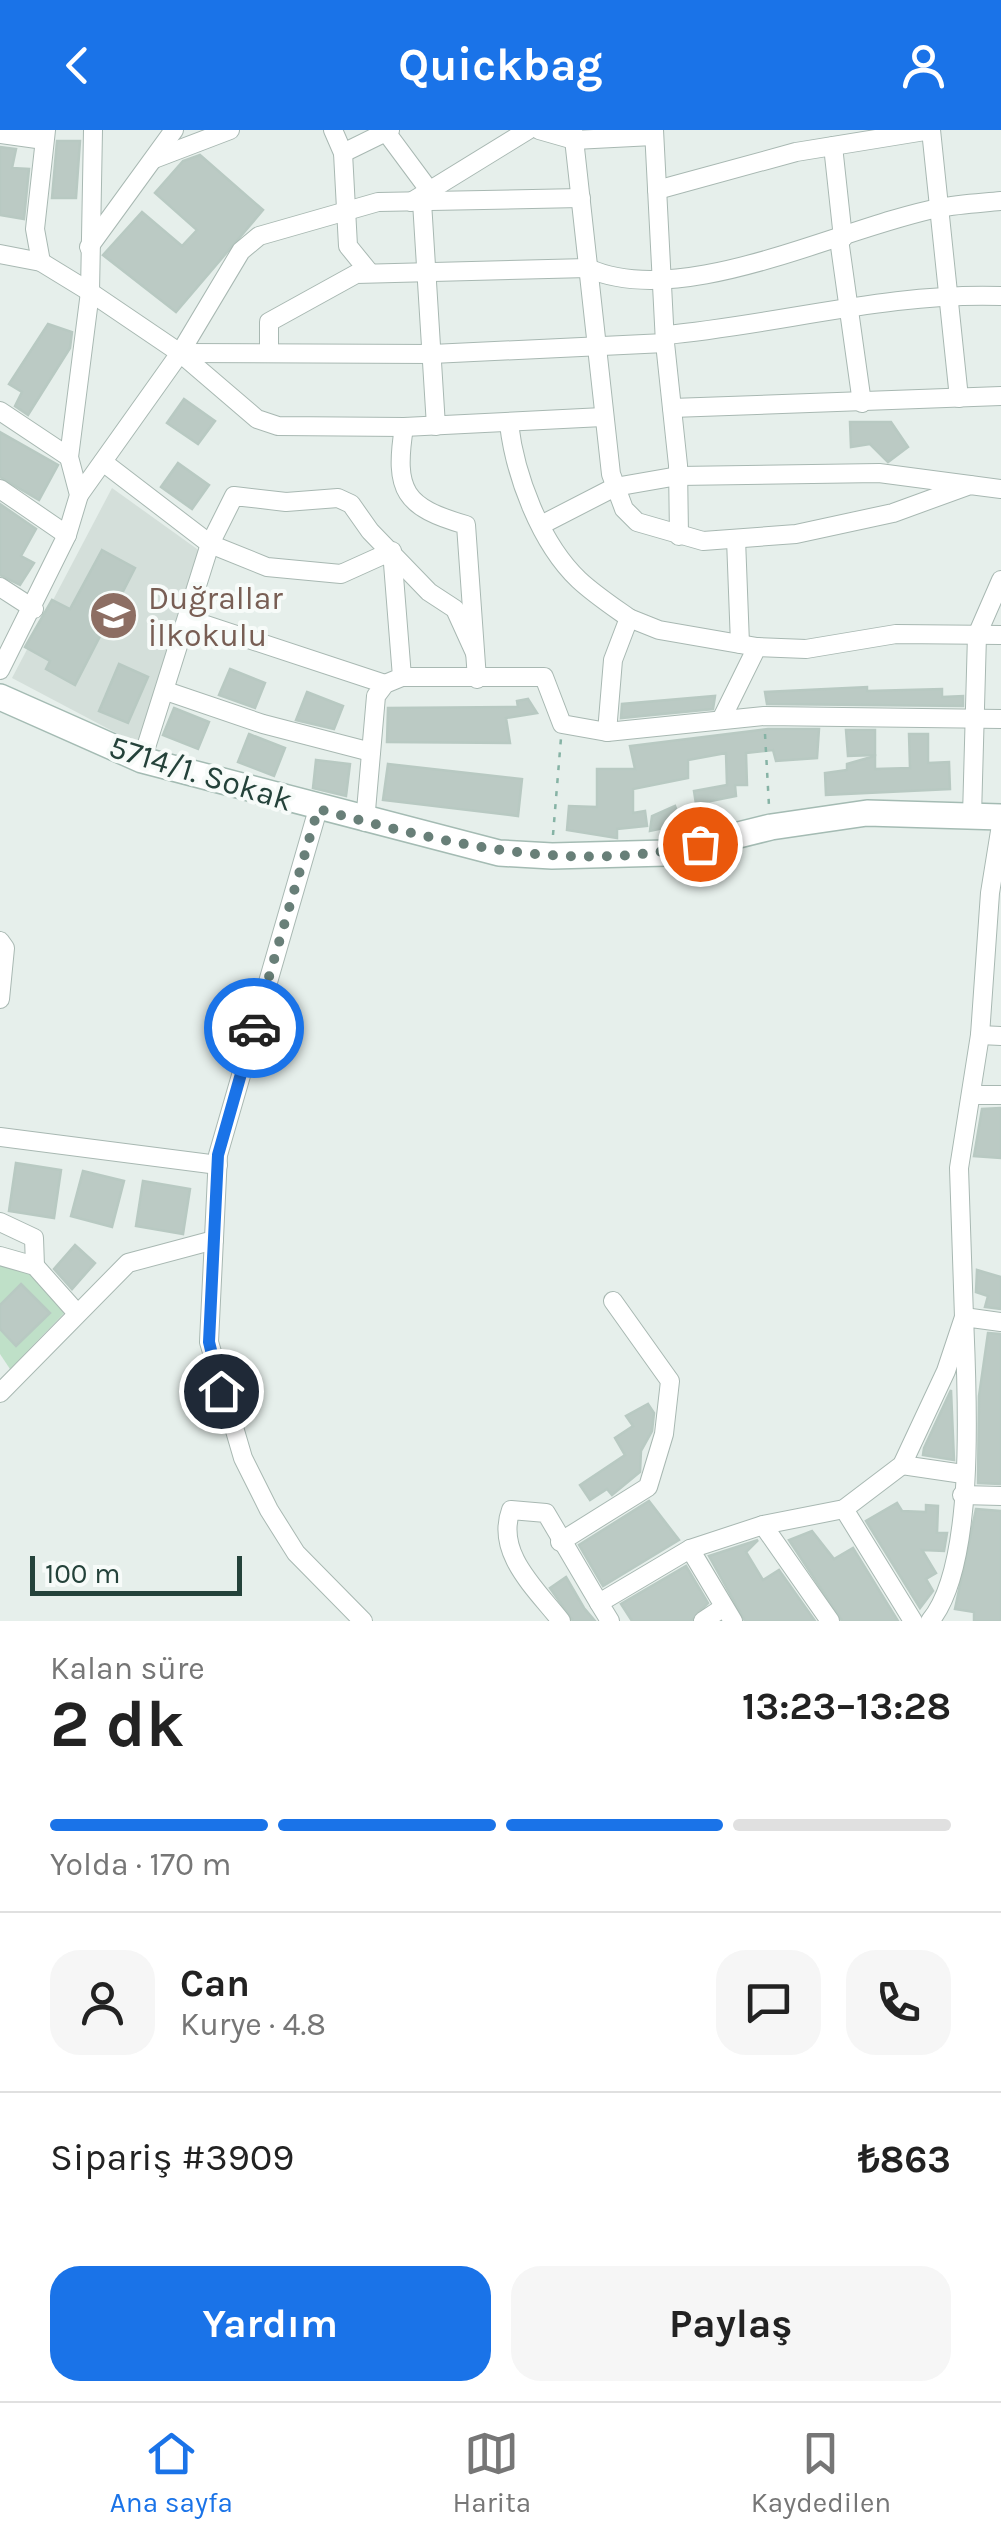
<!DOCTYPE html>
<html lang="tr">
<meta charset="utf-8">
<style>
:root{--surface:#fff;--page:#f6f6f6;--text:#222;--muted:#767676;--line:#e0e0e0;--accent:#1a73e8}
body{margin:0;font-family:Karla,sans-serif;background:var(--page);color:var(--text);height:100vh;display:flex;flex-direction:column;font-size:38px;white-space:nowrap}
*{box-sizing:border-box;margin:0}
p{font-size:32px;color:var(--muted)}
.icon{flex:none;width:55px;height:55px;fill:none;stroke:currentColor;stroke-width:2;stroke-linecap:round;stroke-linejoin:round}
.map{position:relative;height:1491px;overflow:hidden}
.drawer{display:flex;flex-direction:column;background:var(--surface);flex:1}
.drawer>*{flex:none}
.scale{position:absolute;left:30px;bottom:25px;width:212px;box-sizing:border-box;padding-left:10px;border:5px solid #24423a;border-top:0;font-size:28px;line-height:35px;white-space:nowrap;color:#24423a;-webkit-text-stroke:8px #f7fbf9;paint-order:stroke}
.pin{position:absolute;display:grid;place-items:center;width:85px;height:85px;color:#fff;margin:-42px;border:5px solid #fff;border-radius:50%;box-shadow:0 2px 10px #0007}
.courier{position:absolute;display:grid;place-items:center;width:100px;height:100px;margin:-50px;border:8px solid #1a73e8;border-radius:50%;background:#fff;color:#222;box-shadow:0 2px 12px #0007}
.headline em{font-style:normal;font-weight:700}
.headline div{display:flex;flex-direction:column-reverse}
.headline{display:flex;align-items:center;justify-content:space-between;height:170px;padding:0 50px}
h1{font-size:65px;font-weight:700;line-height:75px}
.bar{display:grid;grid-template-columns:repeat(4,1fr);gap:15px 10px;align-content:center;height:120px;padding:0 50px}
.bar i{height:12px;border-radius:8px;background:var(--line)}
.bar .on{background:var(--accent)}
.bar p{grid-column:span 4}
.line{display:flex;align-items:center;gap:25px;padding:0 50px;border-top:2px solid var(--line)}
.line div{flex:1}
.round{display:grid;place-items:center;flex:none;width:105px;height:105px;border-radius:30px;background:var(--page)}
.primary-button{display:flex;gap:20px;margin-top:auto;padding:20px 50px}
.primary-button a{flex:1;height:115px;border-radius:30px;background:var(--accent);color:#fff;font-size:40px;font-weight:700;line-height:115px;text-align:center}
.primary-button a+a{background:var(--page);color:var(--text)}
header{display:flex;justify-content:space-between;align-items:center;height:130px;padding:0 50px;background:var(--accent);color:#fff;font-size:45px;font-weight:700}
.tabs{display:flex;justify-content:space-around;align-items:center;height:140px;border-top:2px solid var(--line);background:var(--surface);font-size:28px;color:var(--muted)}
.tabs a{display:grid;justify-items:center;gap:5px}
.tabs .on{color:var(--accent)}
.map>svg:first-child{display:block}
.built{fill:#d4dfda}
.green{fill:#bfe0c8}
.building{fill:#bbcac4;stroke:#b8c9c2;stroke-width:2.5}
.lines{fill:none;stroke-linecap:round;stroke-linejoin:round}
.street-casing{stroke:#a8b8b2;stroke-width:20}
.secondary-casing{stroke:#a4bbb3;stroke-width:28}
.path{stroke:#86b3a5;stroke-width:2.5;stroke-dasharray:5 8;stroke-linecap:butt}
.street{stroke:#fff;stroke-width:18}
.secondary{stroke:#fff;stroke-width:25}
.done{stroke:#687f78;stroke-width:10;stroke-dasharray:0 18}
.route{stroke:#1a73e8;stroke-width:12}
.labels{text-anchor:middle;stroke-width:8;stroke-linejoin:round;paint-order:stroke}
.education-label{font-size:32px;fill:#785e54;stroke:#f7fbf9;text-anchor:start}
.street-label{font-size:32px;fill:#24423a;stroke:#f7fbf9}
</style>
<header><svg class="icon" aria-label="back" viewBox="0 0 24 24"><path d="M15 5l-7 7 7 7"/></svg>Quickbag<svg class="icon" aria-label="person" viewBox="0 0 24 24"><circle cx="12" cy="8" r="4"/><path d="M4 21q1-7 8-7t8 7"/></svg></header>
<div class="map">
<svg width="1001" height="1491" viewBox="0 0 1001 1491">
<rect width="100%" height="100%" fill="#e6efeb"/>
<path class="built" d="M112,358L204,424L137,614L12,548Z"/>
<path class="green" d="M0,1126L35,1136L71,1176L10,1239L0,1224Z"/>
<g class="building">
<path d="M57,11H80L76,68H52Z"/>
<path d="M0,17L16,19L12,38L29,39L24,89L0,85Z"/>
<path d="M200,25L263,80L176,182L103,125L142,82L182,116L197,100L155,63L183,31Z"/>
<path d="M48,194L72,202L70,218L28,285L15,276L22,262L9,254Z"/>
<path d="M184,269L215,291L198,314L167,293Z"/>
<path d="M850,292H891L908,317L888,332L870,314L851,317Z"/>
<path d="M0,302L58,335L39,370L0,347Z"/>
<path d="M178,333L209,355L192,379L161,357Z"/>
<path d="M0,374L36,399L21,426L34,433L20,455L0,445Z"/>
<path d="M102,420L135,438L75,555L46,539L50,531L25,517L52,470L70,479Z"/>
<path d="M119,534L148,547L128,593L99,581Z"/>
<path d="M230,539L265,553L255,578L219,565Z"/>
<path d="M867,557V561L942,559V567L963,566V576L767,574L765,562Z"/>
<path d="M307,562L343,576L334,599L296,590Z"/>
<path d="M715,566L713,579L621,588L622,574Z"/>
<path d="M528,569L537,583L506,588L510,613L387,612L388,578L518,577L517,571Z"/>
<path d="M174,578L209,592L198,619L163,605Z"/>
<path d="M768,599H819L817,628L776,631L773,620L746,623L747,655H735L736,666L696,674L694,661L727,655L726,623L688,630V648L633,659V683L645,681L647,696L617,699V708L567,700L569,676L597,677V639H635L630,616Z"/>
<path d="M846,600H875V625L848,626Z"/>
<path d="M249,604L285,618L274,646L238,632Z"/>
<path d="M909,604H928V633L949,632L950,659L826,665L825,643L847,640V634L875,626V639L910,638Z"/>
<path d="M316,630L350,634L346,666L313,658Z"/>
<path d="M388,634L522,649L518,686L383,670Z"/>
<path d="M675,676L678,684L690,679L695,692L675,701L673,696L650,701L652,686Z"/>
<path d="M1001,978V1028L974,1026L982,979Z"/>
<path d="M16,1033L61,1040L54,1088L9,1081Z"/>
<path d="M83,1041L124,1051L112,1097L71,1086Z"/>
<path d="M143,1051L190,1059L183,1104L136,1096Z"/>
<path d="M75,1115L95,1133L72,1159L54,1139Z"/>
<path d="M977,1140L1001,1147V1179L985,1177L988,1166L976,1162Z"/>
<path d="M21,1154L50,1183L16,1216L0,1199V1175Z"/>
<path d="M988,1203L1001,1204V1354L978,1353L979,1266Z"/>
<path d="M951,1260L954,1330L923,1325L924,1318Z"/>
<path d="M648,1274L654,1283L652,1301L641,1321L640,1342L612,1365L607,1359L590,1370L580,1355L625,1325L615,1308L633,1296L626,1286Z"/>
<path d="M649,1371L679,1410L603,1456L579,1415Z"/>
<path d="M897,1373L902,1381L926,1382V1375L938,1376L937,1403H947L944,1421L922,1420L936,1443L926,1449L933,1461L920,1478L866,1391Z"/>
<path d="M976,1379L1001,1381V1491H974V1482L955,1479Z"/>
<path d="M812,1401L834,1429L853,1418L898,1491H842L789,1410Z"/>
<path d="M758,1410L746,1422L763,1450L779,1440L815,1491H745L709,1426Z"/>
<path d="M686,1436L708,1473L691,1491H632L621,1474Z"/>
<path d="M566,1447L584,1478L595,1491H573L550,1458Z"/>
</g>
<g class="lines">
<defs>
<g id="street">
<path d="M333,0L343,23L348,116L370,143"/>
<path d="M539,0L574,10L653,6"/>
<path d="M573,0L611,344L624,379L637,392L703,411L796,404L893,383L970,355L1001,359"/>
<path d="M931,0L959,268"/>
<path d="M386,2L429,60"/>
<path d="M0,4L44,10"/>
<path d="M833,16L843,108"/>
<path d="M343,23L390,0"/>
<path d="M154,29L230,0"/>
<path d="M657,60L796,22L931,0"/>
<path d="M411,72L528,0"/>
<path d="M422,72L436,296"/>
<path d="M839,109L862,273"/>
<path d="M89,117L174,0"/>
<path d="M0,124L41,132L90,162L180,223L257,289L278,296L404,297L603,287"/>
<path d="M41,132L35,99L46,0"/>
<path d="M665,205C776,195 889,162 1001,166"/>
<path d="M665,213L678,335L679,406"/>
<path d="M269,221V192L356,144L588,138C681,181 844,96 939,78C959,74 981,73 1001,71"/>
<path d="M180,223L432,224L665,213L654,0"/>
<path d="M672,278L1001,266"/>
<path d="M0,281L69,327"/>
<path d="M509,294C515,345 540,413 579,450C594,464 612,476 629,488"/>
<path d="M404,297C394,361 404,377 466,395L477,549"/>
<path d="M103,332L210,414L267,437L341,444L392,421L402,547L385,554L376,566L365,692"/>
<path d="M0,359L67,405"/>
<path d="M79,365L180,223L241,121L259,106L378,72L581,68"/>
<path d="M543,394L615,357L678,346L879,343L970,355"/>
<path d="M736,409L740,514"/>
<path d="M0,457L34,479"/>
<path d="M188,489L385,554"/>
<path d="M0,540L67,405L79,365L69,327L90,162L93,0"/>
<path d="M402,547H544L562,594L607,602L764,586L1001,589"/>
<path d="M166,561L263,594L371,622"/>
<path d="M722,588L757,517"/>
<path d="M607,602L613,530L629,488L659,500L757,517L806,519L896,504L1001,505"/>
<path d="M142,630L210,414L234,366L286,372L338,368L351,374L370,401L429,462L455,479L475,523"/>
<path d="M318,679L218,1025L209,1212L243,1328L269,1380L296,1423L363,1491"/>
<path d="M972,686L977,505L1001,450"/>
<path d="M0,811L5,818L0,869"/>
<path d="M980,905L1001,906"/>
<path d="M971,965H1001"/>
<path d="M0,1007L218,1035"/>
<path d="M0,1092L34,1108L35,1136"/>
<path d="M0,1126L35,1136L76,1182"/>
<path d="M0,1263L128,1133L214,1110"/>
<path d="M902,1335L963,1344"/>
<path d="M962,1365L1001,1366"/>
<path d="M844,1379L913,1491"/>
<path d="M763,1395L830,1491"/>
<path d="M560,1412L648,1357L664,1304L670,1251L613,1171"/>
<path d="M690,1419L733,1491"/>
<path d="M561,1491C536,1459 495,1423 511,1380L546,1383L599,1473"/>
<path d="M610,1491L599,1473L690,1419L763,1395L844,1379L902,1335L946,1241L964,1187L959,1038L980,905L990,763L1001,695"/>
<path d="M703,1491L724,1477"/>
<path d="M930,1491C977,1435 967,1259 964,1187L1001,1192"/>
</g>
<path id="secondary" d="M0,567L142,630L499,723L552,726L666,723L771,697L867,683L1001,687"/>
</defs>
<use href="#street" class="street-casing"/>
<use href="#secondary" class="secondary-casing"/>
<g class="path">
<path d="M765,604L769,676"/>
<path d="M553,705L561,608"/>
</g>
<use href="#street" class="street"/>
<use href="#secondary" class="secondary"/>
</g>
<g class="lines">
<path class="done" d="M254,898L318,679C443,713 572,745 700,714"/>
<path class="route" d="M221,1261L209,1212L218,1025L254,898"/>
</g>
<defs>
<symbol id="school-disc" viewBox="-11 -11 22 22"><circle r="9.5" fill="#8d6e63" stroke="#f7fbf9"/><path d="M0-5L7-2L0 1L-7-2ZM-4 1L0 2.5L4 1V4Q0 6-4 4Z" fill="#fff"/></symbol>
</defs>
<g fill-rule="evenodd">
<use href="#school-disc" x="86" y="458" width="55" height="55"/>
</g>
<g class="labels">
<g class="education-label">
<text x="148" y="479">Duğrallar<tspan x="148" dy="37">İlkokulu</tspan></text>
</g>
<g class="street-label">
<text transform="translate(201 643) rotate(17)" y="11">5714/1. Sokak</text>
</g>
</g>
</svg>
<div class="scale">100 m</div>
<div class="pin" style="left:700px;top:714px;background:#ea580c"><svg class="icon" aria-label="bag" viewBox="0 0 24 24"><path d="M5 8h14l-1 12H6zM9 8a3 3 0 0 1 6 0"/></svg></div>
<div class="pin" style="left:221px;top:1261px;background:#1f2937"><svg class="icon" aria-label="home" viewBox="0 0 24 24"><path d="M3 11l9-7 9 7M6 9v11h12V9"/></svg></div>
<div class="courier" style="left:254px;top:898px"><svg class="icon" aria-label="car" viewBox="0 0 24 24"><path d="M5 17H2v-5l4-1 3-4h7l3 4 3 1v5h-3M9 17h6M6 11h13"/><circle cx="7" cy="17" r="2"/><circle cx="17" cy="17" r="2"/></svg></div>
</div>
<section class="drawer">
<div class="headline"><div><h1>2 dk</h1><p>Kalan süre</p></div><em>13:23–13:28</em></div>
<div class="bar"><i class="on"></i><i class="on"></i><i class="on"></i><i></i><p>Yolda · 170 m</p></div>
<div class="line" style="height:180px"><a class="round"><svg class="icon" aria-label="person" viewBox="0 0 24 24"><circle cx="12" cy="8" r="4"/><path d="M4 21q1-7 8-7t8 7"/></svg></a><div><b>Can</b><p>Kurye · 4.8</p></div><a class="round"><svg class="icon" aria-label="chat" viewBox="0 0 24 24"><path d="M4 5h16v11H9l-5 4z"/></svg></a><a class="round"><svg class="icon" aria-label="phone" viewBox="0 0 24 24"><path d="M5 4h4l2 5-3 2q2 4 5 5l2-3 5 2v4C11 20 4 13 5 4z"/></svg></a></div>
<div class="line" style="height:130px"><div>Sipariş #3909</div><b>₺863</b></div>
<div class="primary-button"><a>Yardım</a><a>Paylaş</a></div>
</section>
<nav class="tabs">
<a class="on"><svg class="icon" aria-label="home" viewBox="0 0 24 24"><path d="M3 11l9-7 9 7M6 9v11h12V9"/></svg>Ana sayfa</a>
<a><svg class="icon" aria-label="map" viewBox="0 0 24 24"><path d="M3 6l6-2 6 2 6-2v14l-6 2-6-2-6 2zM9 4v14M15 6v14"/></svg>Harita</a>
<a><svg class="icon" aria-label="saved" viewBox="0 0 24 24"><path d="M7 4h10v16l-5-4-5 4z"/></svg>Kaydedilen</a>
</nav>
